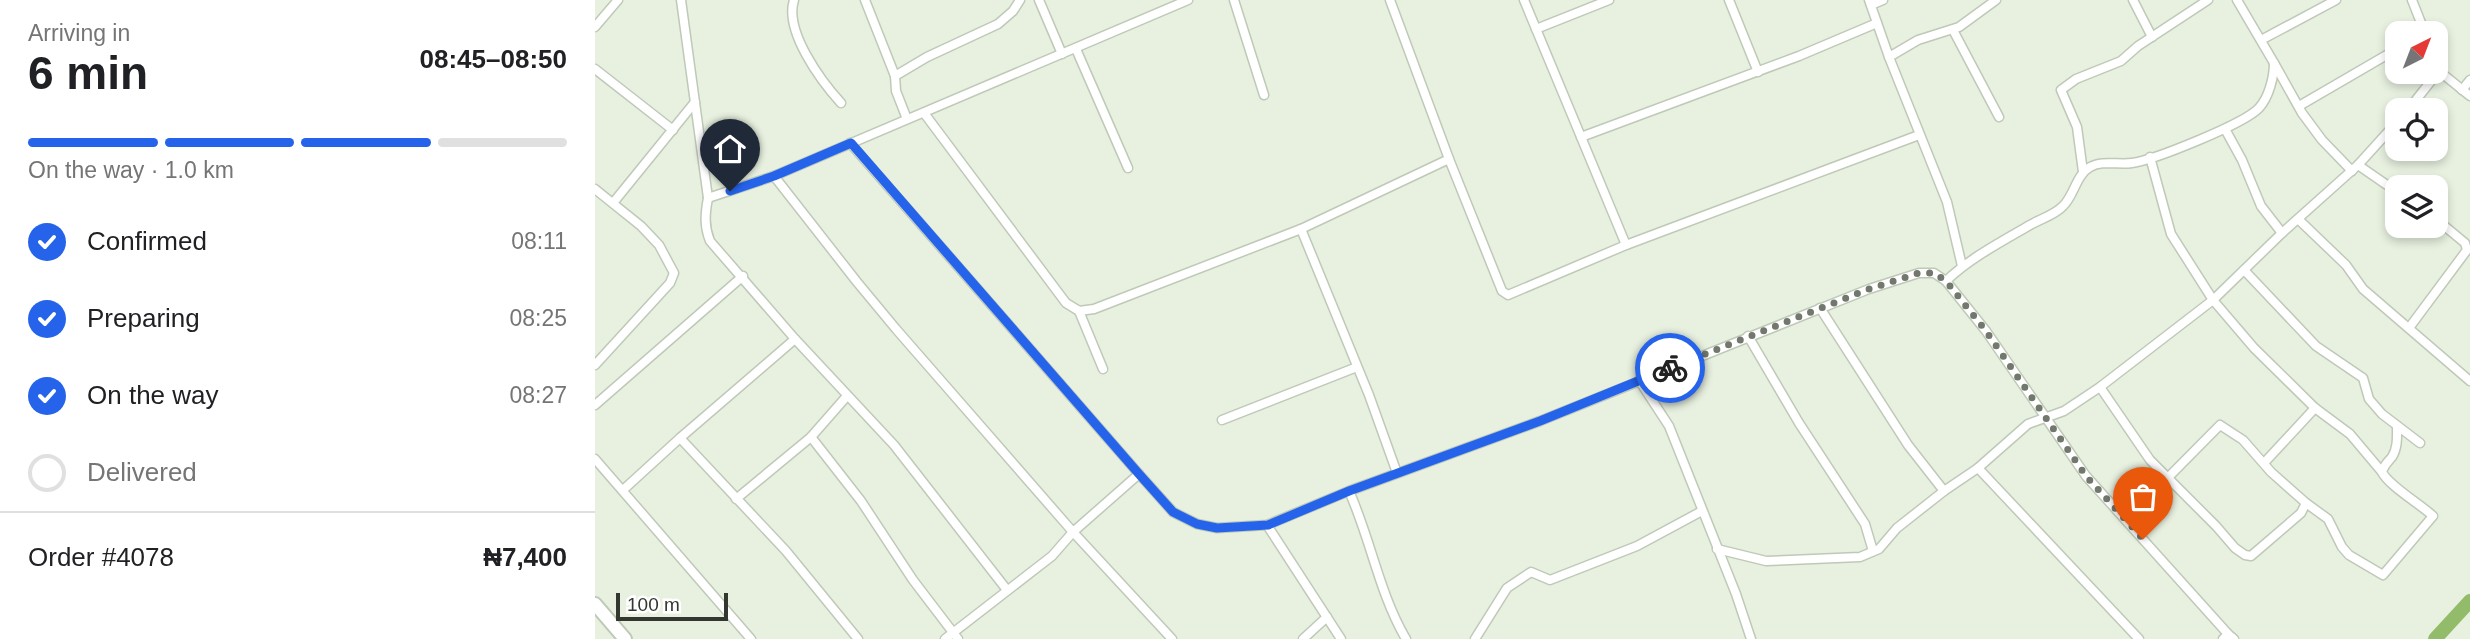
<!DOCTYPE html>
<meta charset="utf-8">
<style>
:root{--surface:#fff;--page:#f6f6f6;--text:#202124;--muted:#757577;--line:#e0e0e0;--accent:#2563eb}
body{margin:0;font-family:Arial,sans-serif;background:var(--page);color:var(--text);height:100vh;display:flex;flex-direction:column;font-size:26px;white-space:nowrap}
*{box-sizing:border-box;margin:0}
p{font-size:23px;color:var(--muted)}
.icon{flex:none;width:38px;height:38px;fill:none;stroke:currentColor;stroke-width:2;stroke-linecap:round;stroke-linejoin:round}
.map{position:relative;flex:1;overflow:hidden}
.sheet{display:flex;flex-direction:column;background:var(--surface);width:595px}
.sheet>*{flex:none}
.needle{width:46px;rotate:42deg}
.buttons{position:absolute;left:1790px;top:21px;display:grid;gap:14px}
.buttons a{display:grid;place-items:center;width:63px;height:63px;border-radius:14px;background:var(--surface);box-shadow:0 4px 10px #0003;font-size:35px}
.scale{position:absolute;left:21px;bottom:18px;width:112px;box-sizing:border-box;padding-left:7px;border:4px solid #333730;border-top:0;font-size:19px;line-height:24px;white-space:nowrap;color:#333730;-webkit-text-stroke:5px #fff;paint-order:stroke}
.pin{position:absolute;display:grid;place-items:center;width:60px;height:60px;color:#fff;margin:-72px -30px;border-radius:50% 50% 50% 0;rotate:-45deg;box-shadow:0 0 7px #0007}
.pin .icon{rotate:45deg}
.courier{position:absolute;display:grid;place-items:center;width:70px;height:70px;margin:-35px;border:5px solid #2563eb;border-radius:50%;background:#fff;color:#222;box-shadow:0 2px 9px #0007}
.overview em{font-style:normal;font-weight:800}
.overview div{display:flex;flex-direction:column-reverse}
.overview{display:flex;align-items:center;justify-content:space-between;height:119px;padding:0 28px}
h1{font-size:46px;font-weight:800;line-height:52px}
.bar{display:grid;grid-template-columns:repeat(4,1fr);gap:10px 7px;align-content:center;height:84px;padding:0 28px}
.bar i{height:9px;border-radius:5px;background:var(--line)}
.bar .current{background:var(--accent)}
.bar p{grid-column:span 4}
.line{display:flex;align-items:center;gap:18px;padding:0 28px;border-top:2px solid var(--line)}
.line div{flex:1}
ol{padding:0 28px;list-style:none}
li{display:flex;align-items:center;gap:21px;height:77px}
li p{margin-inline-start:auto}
li .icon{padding:7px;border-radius:50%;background:var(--accent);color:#fff;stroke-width:4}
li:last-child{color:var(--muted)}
li i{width:38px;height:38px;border:4px solid var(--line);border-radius:50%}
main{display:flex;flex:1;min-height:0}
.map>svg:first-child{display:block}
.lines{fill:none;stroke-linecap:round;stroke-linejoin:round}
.river{stroke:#92bc69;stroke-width:14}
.street-casing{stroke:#bfc9b8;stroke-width:11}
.primary-casing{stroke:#bfc9b8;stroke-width:16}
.street{stroke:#fff;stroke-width:8}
.primary{stroke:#fff;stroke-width:12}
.done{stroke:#72786e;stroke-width:7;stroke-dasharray:0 12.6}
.route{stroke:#2563eb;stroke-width:9}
</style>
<main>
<section class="sheet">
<div class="overview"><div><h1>6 min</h1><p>Arriving in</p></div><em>08:45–08:50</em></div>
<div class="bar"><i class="current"></i><i class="current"></i><i class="current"></i><i></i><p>On the way · 1.0 km</p></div>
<ol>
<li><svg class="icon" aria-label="check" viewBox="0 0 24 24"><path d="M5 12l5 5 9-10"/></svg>Confirmed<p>08:11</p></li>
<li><svg class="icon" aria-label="check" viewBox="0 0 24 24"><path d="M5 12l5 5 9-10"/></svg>Preparing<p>08:25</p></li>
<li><svg class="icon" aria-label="check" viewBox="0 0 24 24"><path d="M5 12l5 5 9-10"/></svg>On the way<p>08:27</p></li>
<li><i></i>Delivered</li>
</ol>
<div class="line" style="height:91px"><div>Order #4078</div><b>₦7,400</b></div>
</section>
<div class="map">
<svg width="1875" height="639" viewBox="0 0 1875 639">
<rect width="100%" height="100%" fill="#e8f1e0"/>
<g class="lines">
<path class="river" d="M1840,639L1875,601"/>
<defs>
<g id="street">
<path d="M86,0L113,198L179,176L593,0"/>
<path d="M199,0C189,31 226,81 246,103"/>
<path d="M270,0L300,76L301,91L312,119"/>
<path d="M444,0L467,54"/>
<path d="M639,0L669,95"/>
<path d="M795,0L854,159L907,291L913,295L1031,245L1324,135"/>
<path d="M929,0L1031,245"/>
<path d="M1134,0L1163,72"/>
<path d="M1274,0L1294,57L1352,202L1367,266"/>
<path d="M1538,0L1557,37"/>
<path d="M1817,0L1830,33"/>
<path d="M1276,5L1288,0"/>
<path d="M0,27L23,0"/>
<path d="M941,29L1014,0"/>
<path d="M1358,30L1404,117"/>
<path d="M1666,40L1741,0"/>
<path d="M481,49L533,168"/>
<path d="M1294,57L1323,40L1364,27L1401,0"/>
<path d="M1679,63L1707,113L1727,140L1757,171"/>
<path d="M0,69L78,130"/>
<path d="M1844,71L1875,96"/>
<path d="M300,76L332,57L403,24L418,11L425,0"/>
<path d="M1867,90L1875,80"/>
<path d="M1704,106L1802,49"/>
<path d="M1813,110L1844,71L1841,64"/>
<path d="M329,113L471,303L484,311L499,309L706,229L854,159"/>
<path d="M1630,129L1647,160L1666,206L1687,233"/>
<path d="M986,137L1204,56L1282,23"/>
<path d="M255,143L544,474L578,512L602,524L622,528L672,525L754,491L945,421L1274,289L1324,273H1339L1351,281L1391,331L1491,476L1633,634"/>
<path d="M1555,157L1576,234L1618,300L1659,348L1720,408L1755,434L1787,472"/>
<path d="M1763,165L1802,192"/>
<path d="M1488,172L1482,127L1466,90L1481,79L1526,61L1543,46L1613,0"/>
<path d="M179,176L262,282L301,329L478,532L577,639"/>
<path d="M0,189L46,226L64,245L79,273L75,283L0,365"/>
<path d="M113,198C110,214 109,226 115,241L200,339L299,445L412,590"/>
<path d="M18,203L100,102"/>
<path d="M1703,219L1751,265L1768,289L1875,381"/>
<path d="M706,229L774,395L802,473"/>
<path d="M1649,270L1721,346L1768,378L1774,399L1787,414L1825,443"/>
<path d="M1351,281C1375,258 1406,242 1435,225C1445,219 1460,215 1468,206C1479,196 1481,175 1495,167C1507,160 1523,165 1537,163C1559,160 1649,124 1664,108C1674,97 1679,77 1679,63L1642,0"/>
<path d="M1225,308L1313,445L1349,491"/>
<path d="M484,311L508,369"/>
<path d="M1814,328L1872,250L1870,243L1841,219"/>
<path d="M1153,336L1204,423L1270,524L1278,551"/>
<path d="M1044,380L1074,426L1141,594L1156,639"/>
<path d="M1505,387L1555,460L1621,526L1640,548L1650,555L1656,556L1706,513L1711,503"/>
<path d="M0,405L148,276"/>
<path d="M627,420L762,367"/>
<path d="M216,437L266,501L318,580L363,639"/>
<path d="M85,438L191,551L263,639"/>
<path d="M0,459L156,639"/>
<path d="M1669,463L1720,408"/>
<path d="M1383,468L1544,639"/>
<path d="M28,490L85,438L200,339"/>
<path d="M754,491C776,540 784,593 811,639"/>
<path d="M141,499L216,437L252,396"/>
<path d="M1531,520L1625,425L1648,440L1676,472L1711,503L1733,519L1747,547L1754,555L1788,575L1838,516C1825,504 1793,485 1787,472C1789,465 1792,463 1797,457C1803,448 1802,436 1802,426"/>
<path d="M672,525L746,639"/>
<path d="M1122,549L1171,561L1265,557L1284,549L1302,528L1349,491L1383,468L1433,424L1469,411L1505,387L1618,300L1687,233L1763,165L1802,122"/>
<path d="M350,639L457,556L478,532L544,474"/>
<path d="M708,639L732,617"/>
<path d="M880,639L912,588L936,572L955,580L1042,546L1107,511"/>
<path d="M1628,639L1633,634L1639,639"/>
</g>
<path id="primary" d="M0,604L30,639"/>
</defs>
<use href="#street" class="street-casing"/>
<use href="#primary" class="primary-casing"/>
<use href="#street" class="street"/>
<use href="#primary" class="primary"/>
</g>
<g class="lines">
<path class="done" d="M1075,368L1274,289L1324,273H1339L1351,281L1391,331L1491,476L1548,539"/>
<path class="route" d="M135,191L179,176L256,143L544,474L578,512L602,524L622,528L673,525L754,491L945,421L1075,368"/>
</g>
</svg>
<div class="buttons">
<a><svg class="needle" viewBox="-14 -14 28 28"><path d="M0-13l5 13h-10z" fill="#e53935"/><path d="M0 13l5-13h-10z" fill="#757577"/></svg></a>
<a><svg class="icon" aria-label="locate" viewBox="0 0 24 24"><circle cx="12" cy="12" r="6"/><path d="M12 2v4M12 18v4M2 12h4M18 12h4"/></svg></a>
<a><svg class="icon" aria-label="layers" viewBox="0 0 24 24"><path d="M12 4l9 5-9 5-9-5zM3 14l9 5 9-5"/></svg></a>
</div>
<div class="scale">100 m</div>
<div class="pin" style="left:1548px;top:539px;background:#ea580c"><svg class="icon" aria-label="bag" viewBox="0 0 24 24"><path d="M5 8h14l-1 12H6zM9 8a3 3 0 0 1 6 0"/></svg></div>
<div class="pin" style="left:135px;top:191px;background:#1f2937"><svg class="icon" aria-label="home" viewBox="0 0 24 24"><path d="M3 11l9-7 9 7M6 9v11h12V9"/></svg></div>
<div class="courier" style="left:1075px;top:368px"><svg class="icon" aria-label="bike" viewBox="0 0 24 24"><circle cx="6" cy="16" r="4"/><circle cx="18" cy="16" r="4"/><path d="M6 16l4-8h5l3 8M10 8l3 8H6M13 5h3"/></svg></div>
</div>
</main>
